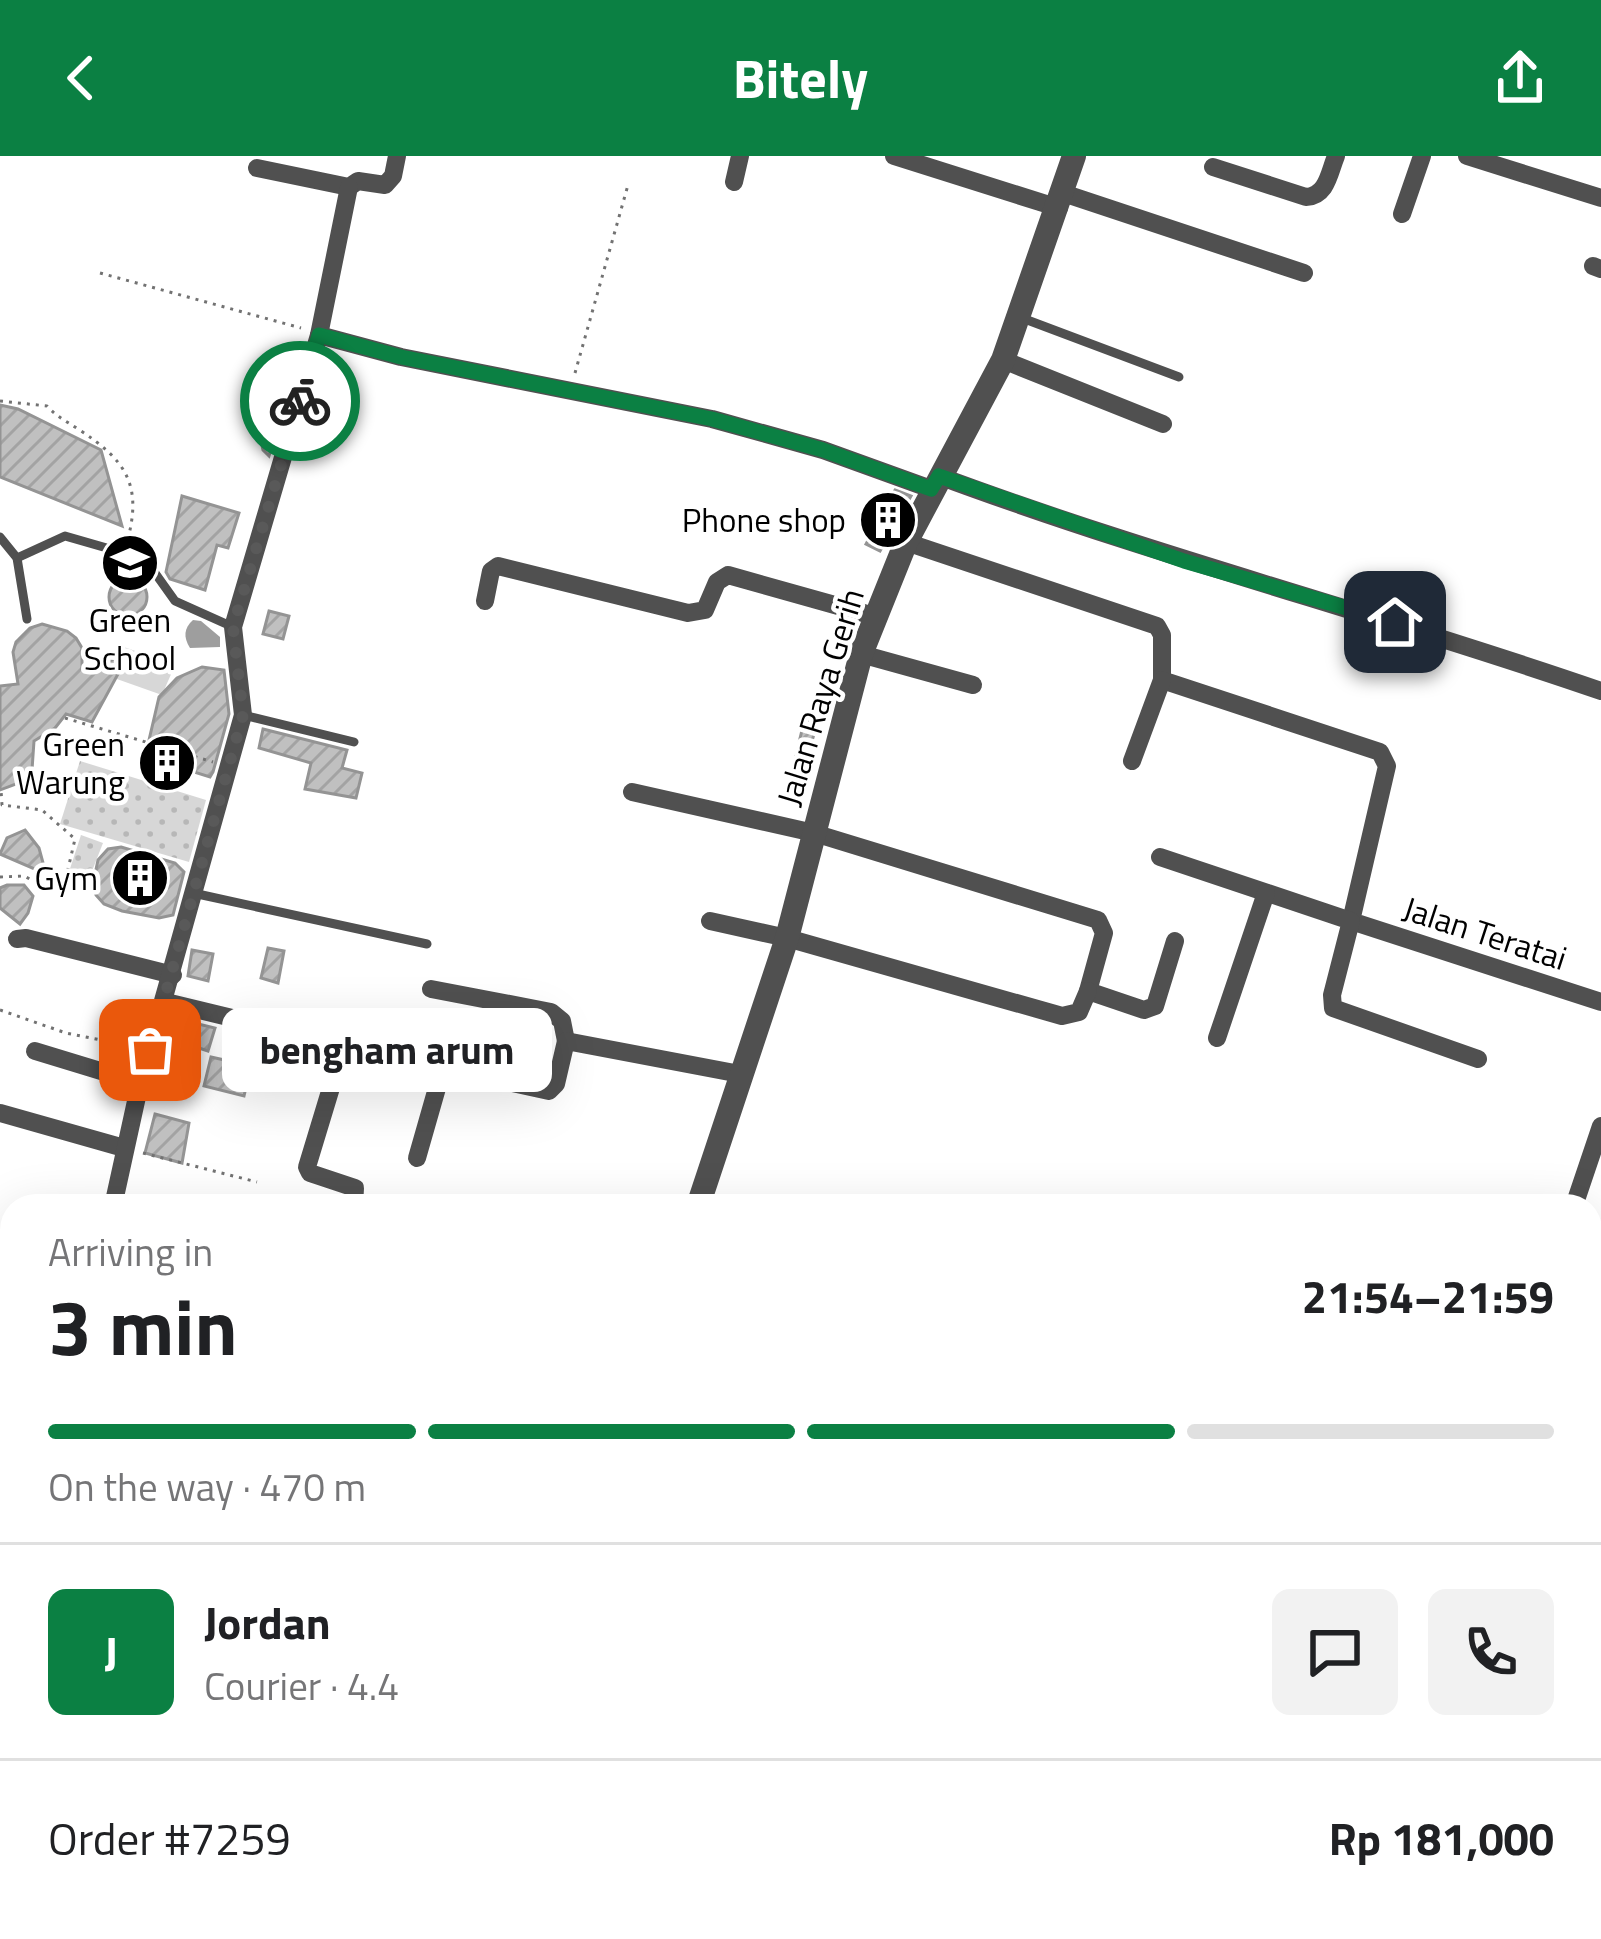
<!DOCTYPE html>
<meta charset="utf-8">
<style>
:root{--surface:#fff;--page:#f2f2f2;--text:#202124;--muted:#757577;--line:#e0e0e0;--accent:#0b8043}
body{margin:0;font-family:"Titillium Web",sans-serif;background:var(--page);color:var(--text);height:100vh;display:flex;flex-direction:column;font-size:45px;white-space:nowrap}
*{box-sizing:border-box;margin:0}
p{font-size:39px;color:var(--muted)}
.icon{flex:none;width:66px;height:66px;fill:none;stroke:currentColor;stroke-width:2;stroke-linecap:round;stroke-linejoin:round}
.map{position:relative;flex:1;overflow:hidden}
.side{position:absolute;left:0px;top:1038px;width:1602px;height:747px;display:flex;flex-direction:column;background:var(--surface);border-radius:36px 36px 0 0;box-shadow:0 12px 48px #0002}
.side>*{flex:none}
.pin{position:absolute;display:grid;place-items:center;width:102px;height:102px;color:#fff;margin:-51px;border-radius:24px;box-shadow:0 6px 18px #0006}
.courier{position:absolute;display:grid;place-items:center;width:120px;height:120px;margin:-60px;border:9px solid #0b8043;border-radius:50%;background:#fff;color:#222;box-shadow:0 3px 15px #0007}
.bubble{position:absolute;height:84px;border-radius:18px;background:var(--surface);box-shadow:0 12px 48px #0002;font-size:39px;font-weight:700;line-height:84px;text-align:center}
.overview em{font-style:normal;font-weight:700}
.overview div{display:flex;flex-direction:column-reverse}
.overview{display:flex;align-items:center;justify-content:space-between;height:204px;padding:0 48px}
h1{font-size:78px;font-weight:700;line-height:90px}
.bar{display:grid;grid-template-columns:repeat(4,1fr);gap:18px 12px;align-content:center;height:144px;padding:0 48px}
.bar i{height:15px;border-radius:9px;background:var(--line)}
.bar .active{background:var(--accent)}
.bar p{grid-column:span 4}
.line{display:flex;align-items:center;gap:30px;padding:0 48px;border-top:3px solid var(--line)}
.line div{flex:1}
.round{display:grid;place-items:center;flex:none;width:126px;height:126px;border-radius:18px;background:var(--page)}
header{display:flex;justify-content:space-between;align-items:center;height:156px;padding:0 48px;background:var(--accent);color:#fff;font-size:54px;font-weight:700}
.map>svg:first-child{display:block}
.grass{fill:url(#grass-dots)}
.forest{fill:url(#forest-firs)}
.garden{fill:#d7d7d7}
.water{fill:#9e9e9e}
.building{fill:url(#building-hatch);stroke:#949494;stroke-width:3}
.lines{fill:none;stroke-linecap:round;stroke-linejoin:round}
.path{stroke:#727272;stroke-width:3;stroke-dasharray:3 6;stroke-linecap:butt}
.service{stroke:#505050;stroke-width:9}
.minor{stroke:#505050;stroke-width:18}
.tertiary{stroke:#505050;stroke-width:24}
.done{stroke:#595959;stroke-width:12;stroke-dasharray:0 21.6}
.route{stroke:#0b8043;stroke-width:15}
.labels{text-anchor:middle;stroke-width:9;stroke-linejoin:round;paint-order:stroke}
.poi-label{font-size:33px;fill:#000;stroke:#fff;text-anchor:end}
.street-label{font-size:33px;fill:#000;stroke:#fff}
</style>
<header><svg class="icon" aria-label="back" viewBox="0 0 24 24"><path d="M15 5l-7 7 7 7"/></svg>Bitely<svg class="icon" aria-label="share" viewBox="0 0 24 24"><path d="M12 15V3M7 8l5-5 5 5M5 13v7h14v-7"/></svg></header>
<div class="map">
<svg width="1601" height="1783" viewBox="0 0 1601 1783">
<defs>
<pattern id="grass-dots" width="8" height="8" patternUnits="userSpaceOnUse" patternTransform="scale(3)"><rect width="8" height="8" fill="#d7d7d7"/><path d="M2 2h.1M6 6h.1" fill="none" stroke="#b7b7b7" stroke-width="1.8" stroke-linecap="round"/></pattern>
<pattern id="forest-firs" width="22" height="20" patternUnits="userSpaceOnUse" patternTransform="scale(3)"><rect width="22" height="20" fill="#d7d7d7"/><path d="M5 1l3.5 6h-7zM16 11l3.5 6h-7z" fill="#b7b7b7"/></pattern>
<pattern id="building-hatch" width="6" height="6" patternUnits="userSpaceOnUse" patternTransform="scale(3)"><rect width="6" height="6" fill="#c0c0c0"/><path d="M-1 1l2-2M0 6l6-6M5 7l2-2" fill="none" stroke="#a3a3a3"/></pattern>
</defs>
<rect width="100%" height="100%" fill="#fff"/>
<g class="grass">
<path d="M80,605L206,644L189,706L60,668Z"/>
<path d="M81,679L103,687L85,733L65,728Z"/>
</g>
<path class="forest" d="M0,1478L12,1481V1773H920L919,1783H0Z"/>
<path class="garden" d="M124,491L175,509L162,539L114,522Z"/>
<path class="water" d="M193,464L201,465L220,481V491L190,492C183,481 184,472 193,464Z"/>
<g class="building">
<path d="M0,249L18,253L101,294L122,370L0,321Z"/>
<path d="M284,250L269,300L263,294L259,276L269,257Z"/>
<path d="M895,334L911,340L880,395L866,388Z"/>
<path d="M182,340L239,357L228,392L217,389L205,434L170,423L166,416Z"/>
<circle cx="128" cy="441" r="19"/>
<path d="M269,455L289,460L283,483L263,478Z"/>
<path d="M42,468L67,475L76,482L82,492V512L116,503L125,505L92,566L66,558L55,572L34,585L32,614L24,625L0,634V530L18,528L13,496L16,486L30,472Z"/>
<path d="M202,511L224,514L229,558L213,616L210,621L188,614L185,622L143,610L159,541L177,522Z"/>
<path d="M806,558L819,560L804,614L793,611Z"/>
<path d="M263,573L347,594L342,612L362,617L356,642L305,633L311,607L259,592Z"/>
<path d="M25,674L39,692L46,718L0,698L7,682Z"/>
<path d="M121,691L175,707L184,716L173,759L159,762L122,755L104,748L96,739L93,728L98,704L108,693Z"/>
<path d="M7,729H24L33,740L28,757L20,768L0,752V732Z"/>
<path d="M268,792L284,795L278,827L261,822Z"/>
<path d="M192,794L213,798L208,825L188,820Z"/>
<path d="M186,865L215,872L208,895L181,886Z"/>
<path d="M211,901L251,910L244,940L204,930Z"/>
<path d="M155,958L189,967L182,1007L145,997Z"/>
</g>
<g class="lines">
<g class="path">
<path d="M100,117L301,172"/>
<path d="M575,217L628,29"/>
<path d="M0,245L47,250C57,261 66,265 78,273C126,304 143,329 127,386"/>
<path d="M65,562L213,606"/>
<path d="M0,721L24,720L49,733L65,726L75,683L42,654L2,649L1,634"/>
<path d="M0,854L66,877L131,890"/>
<path d="M143,997L257,1026"/>
</g>
<g class="service">
<path d="M1022,162L1179,221"/>
<path d="M0,381L17,402L27,463"/>
<path d="M17,402L65,380L145,403L175,445L233,471"/>
<path d="M243,559L354,586"/>
<path d="M193,737L427,788"/>
<path d="M0,1534H12"/>
</g>
<g class="minor">
<path d="M894,0L1059,52"/>
<path d="M1467,0L1601,42"/>
<path d="M1213,11L1306,41C1327,40 1329,17 1336,0"/>
<path d="M257,12L349,31L358,25L385,29L393,20L397,0"/>
<path d="M734,26L740,0"/>
<path d="M1063,37L1304,117"/>
<path d="M1402,58L1422,0"/>
<path d="M1593,110L1601,113"/>
<path d="M319,179L349,31"/>
<path d="M1003,204L1163,268"/>
<path d="M939,320C1157,401 1382,459 1601,535"/>
<path d="M906,386L1157,470L1162,479V524L1380,596L1387,610L1351,765L1601,846"/>
<path d="M485,445L491,415L498,410L688,457L705,454L717,426L728,419L874,460"/>
<path d="M861,498L973,529"/>
<path d="M1132,605L1162,524"/>
<path d="M632,636L814,677L1098,764L1104,777L1088,835L1144,854L1155,850L1175,785"/>
<path d="M1160,701L1351,765L1332,839L1333,852L1478,903"/>
<path d="M710,765L787,782L1062,860L1079,856L1088,835"/>
<path d="M17,783L26,782L173,819"/>
<path d="M431,833L551,856L562,865L566,885"/>
<path d="M166,846L411,905"/>
<path d="M1217,882L1266,737"/>
<path d="M344,889L307,1011L310,1017L355,1032L354,1050"/>
<path d="M35,895L140,927"/>
<path d="M416,906L549,935L556,928L566,885L740,918"/>
<path d="M0,957L124,992"/>
<path d="M417,1002L443,911"/>
<path d="M113,1050L140,927L243,559L233,471L319,179L401,201L712,263L823,294L931,333"/>
<path d="M1574,1050L1601,970"/>
<path d="M0,1122L12,1125"/>
<path d="M0,1336L12,1337"/>
<path d="M558,1783L560,1773"/>
<path d="M888,1783L892,1773"/>
<path d="M1116,1783L1120,1773"/>
</g>
<g class="tertiary">
<path d="M698,1050L787,782L861,498L906,386L1003,204L1074,0"/>
<path d="M12,1559L6,1619L12,1628"/>
<path d="M1590,1596L1601,1600"/>
<path d="M131,1783L134,1773"/>
</g>
</g>
<g class="lines">
<path class="done" d="M150,894L243,559L233,471L300,245"/>
<path class="route" d="M300,245L319,179L401,201L712,263L823,294L931,333L939,320L1184,405L1395,466"/>
</g>
<defs>
<symbol id="building-disc" viewBox="-11 -11 22 22"><circle r="9.5" fill="#000" stroke="#fff"/><path d="M-4-6H4V6H1V3H-1V6H-4ZM-2.5-4.3h1.7v1.8h-1.7ZM.8-4.3h1.7v1.8H.8ZM-2.5-1h1.7V.8h-1.7ZM.8-1h1.7V.8H.8Z" fill="#fff"/></symbol>
<symbol id="school-disc" viewBox="-11 -11 22 22"><circle r="9.5" fill="#000" stroke="#fff"/><path d="M0-5L7-2L0 1L-7-2ZM-4 1L0 2.5L4 1V4Q0 6-4 4Z" fill="#fff"/></symbol>
</defs>
<g fill-rule="evenodd">
<use href="#building-disc" x="855" y="331" width="66" height="66"/>
<use href="#school-disc" x="97" y="374" width="66" height="66"/>
<use href="#building-disc" x="134" y="574" width="66" height="66"/>
<use href="#building-disc" x="107" y="689" width="66" height="66"/>
</g>
<g class="labels">
<g class="poi-label">
<text x="846" y="376">Phone shop</text>
<text x="130" y="476" text-anchor="middle">Green<tspan x="130" dy="38">School</tspan></text>
<text x="125" y="600">Green<tspan x="125" dy="38">Warung</tspan></text>
<text x="98" y="734">Gym</text>
</g>
<g class="street-label">
<text transform="translate(820 541) rotate(-73)" y="12">Jalan Raya Gerih</text>
<text transform="translate(1485 777) rotate(18)" y="12">Jalan Teratai</text>
</g>
</g>
</svg>
<div class="pin" style="left:150px;top:894px;background:#ea580c"><svg class="icon" aria-label="bag" viewBox="0 0 24 24"><path d="M5 8h14l-1 12H6zM9 8a3 3 0 0 1 6 0"/></svg></div>
<div class="pin" style="left:1395px;top:466px;background:#1f2937"><svg class="icon" aria-label="home" viewBox="0 0 24 24"><path d="M3 11l9-7 9 7M6 9v11h12V9"/></svg></div>
<div class="courier" style="left:300px;top:245px"><svg class="icon" aria-label="bike" viewBox="0 0 24 24"><circle cx="6" cy="16" r="4"/><circle cx="18" cy="16" r="4"/><path d="M6 16l4-8h5l3 8M10 8l3 8H6M13 5h3"/></svg></div>
<div class="bubble" style="left:222px;top:852px;width:330px">bengham arum</div>
<section class="side">
<div class="overview"><div><h1>3 min</h1><p>Arriving in</p></div><em>21:54–21:59</em></div>
<div class="bar"><i class="active"></i><i class="active"></i><i class="active"></i><i></i><p>On the way · 470 m</p></div>
<div class="line" style="height:216px"><b class="round" style="background:var(--accent);color:#fff">J</b><div><b>Jordan</b><p>Courier · 4.4</p></div><a class="round"><svg class="icon" aria-label="chat" viewBox="0 0 24 24"><path d="M4 5h16v11H9l-5 4z"/></svg></a><a class="round"><svg class="icon" aria-label="phone" viewBox="0 0 24 24"><path d="M5 4h4l2 5-3 2q2 4 5 5l2-3 5 2v4C11 20 4 13 5 4z"/></svg></a></div>
<div class="line" style="height:156px"><div>Order #7259</div><b>Rp 181,000</b></div>
</section>
</div>
